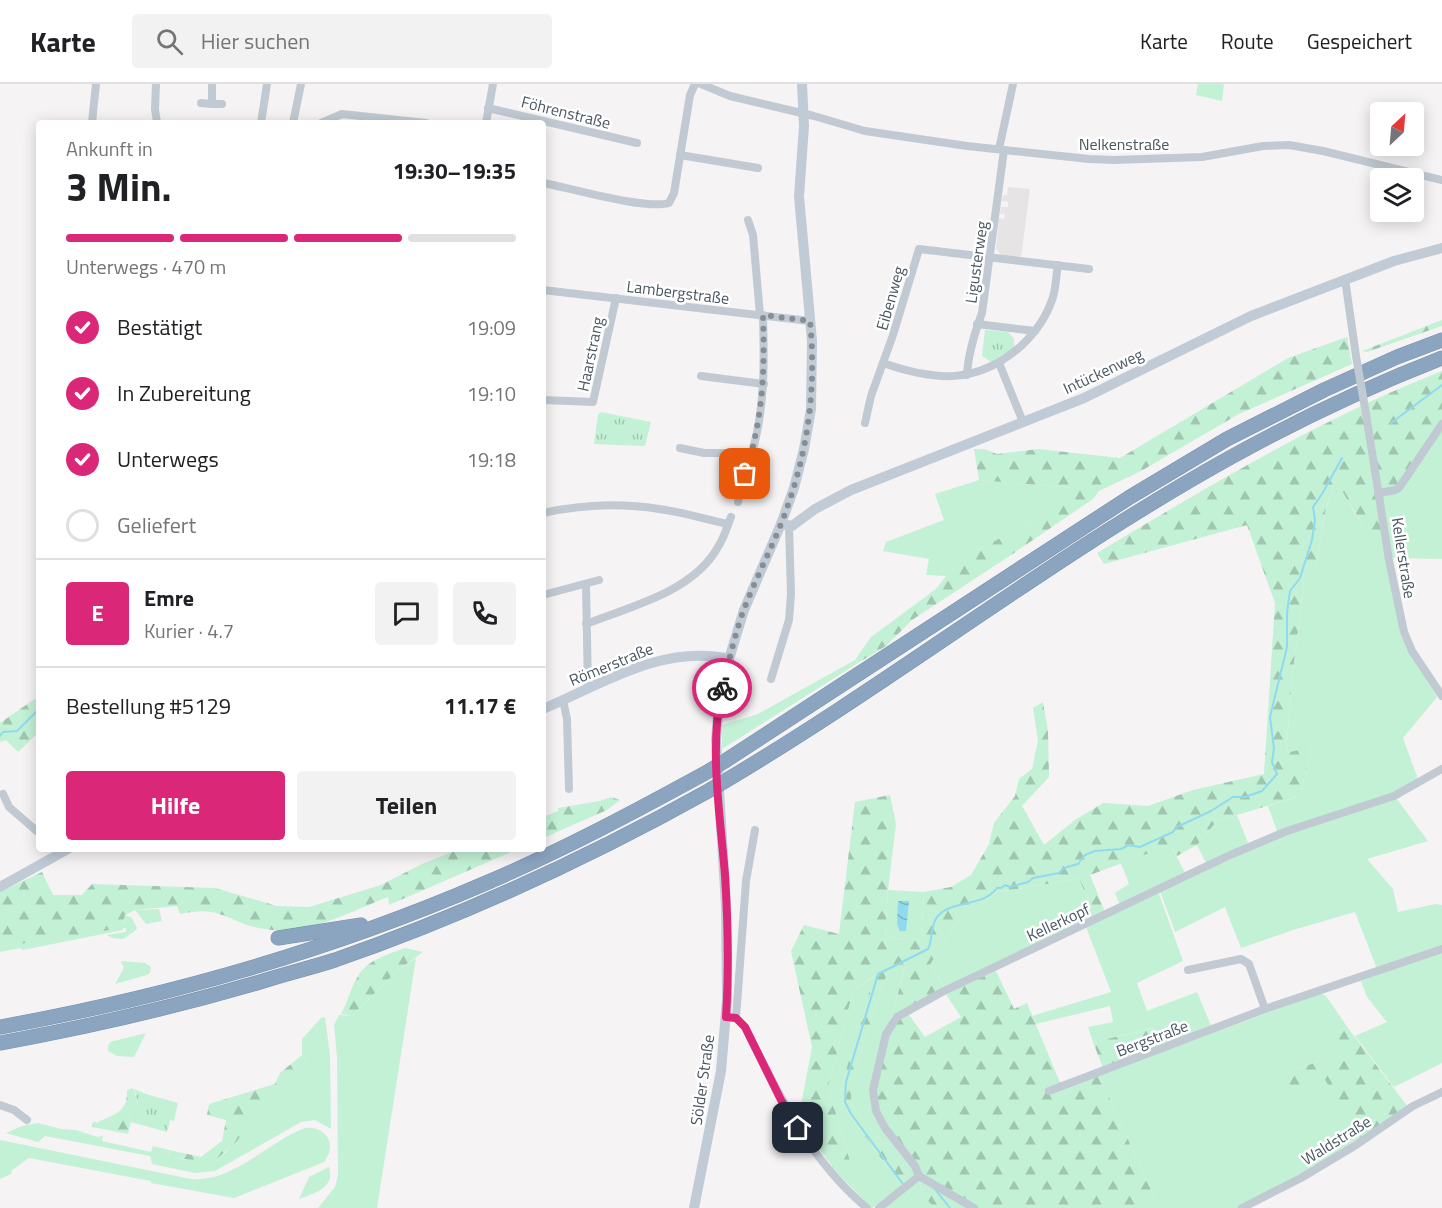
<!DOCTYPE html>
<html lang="de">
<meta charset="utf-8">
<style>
:root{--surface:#fff;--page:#f2f2f2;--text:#202124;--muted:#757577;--line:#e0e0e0;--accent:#db2777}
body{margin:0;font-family:"Titillium Web",sans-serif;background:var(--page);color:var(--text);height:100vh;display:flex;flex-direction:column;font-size:22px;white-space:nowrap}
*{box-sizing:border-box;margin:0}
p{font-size:20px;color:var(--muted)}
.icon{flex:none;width:33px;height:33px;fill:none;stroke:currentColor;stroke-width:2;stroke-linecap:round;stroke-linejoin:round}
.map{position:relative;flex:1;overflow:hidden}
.details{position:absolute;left:36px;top:36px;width:510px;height:732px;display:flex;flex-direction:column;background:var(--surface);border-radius:6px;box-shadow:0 3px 15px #0003}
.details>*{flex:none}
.needle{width:39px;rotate:26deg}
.fabs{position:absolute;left:1370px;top:18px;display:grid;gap:12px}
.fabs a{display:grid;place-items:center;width:54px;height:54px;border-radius:6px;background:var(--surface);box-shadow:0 3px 15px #0003;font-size:30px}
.pin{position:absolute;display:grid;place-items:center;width:51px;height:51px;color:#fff;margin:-26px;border-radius:12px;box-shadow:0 3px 9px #0006}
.courier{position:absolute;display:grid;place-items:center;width:60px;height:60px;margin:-30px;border:4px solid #db2777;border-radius:50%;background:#fff;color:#222;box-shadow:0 2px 8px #0007}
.head em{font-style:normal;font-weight:700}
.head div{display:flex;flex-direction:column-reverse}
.head{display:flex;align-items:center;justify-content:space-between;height:102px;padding:0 30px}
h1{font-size:39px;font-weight:700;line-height:45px}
.bar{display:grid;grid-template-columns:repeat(4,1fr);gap:9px 6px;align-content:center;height:72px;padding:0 30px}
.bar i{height:8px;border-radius:4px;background:var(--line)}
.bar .current{background:var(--accent)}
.bar p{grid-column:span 4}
.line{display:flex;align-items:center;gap:15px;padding:0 30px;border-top:2px solid var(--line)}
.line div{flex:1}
.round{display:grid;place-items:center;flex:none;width:63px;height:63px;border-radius:6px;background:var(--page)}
ol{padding:0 30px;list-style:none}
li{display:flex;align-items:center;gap:18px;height:66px}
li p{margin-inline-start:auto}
li .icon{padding:6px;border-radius:50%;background:var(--accent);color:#fff;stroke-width:4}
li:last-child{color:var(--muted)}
li i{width:33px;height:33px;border:3px solid var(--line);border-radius:50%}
.action{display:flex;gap:12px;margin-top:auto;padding:12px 30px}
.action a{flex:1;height:69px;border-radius:6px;background:var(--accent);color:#fff;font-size:24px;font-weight:700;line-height:69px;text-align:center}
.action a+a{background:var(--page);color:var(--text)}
header{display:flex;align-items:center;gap:36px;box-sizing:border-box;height:84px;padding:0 30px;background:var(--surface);border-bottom:2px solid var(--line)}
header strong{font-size:28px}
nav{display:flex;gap:33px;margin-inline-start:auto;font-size:21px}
.search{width:420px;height:54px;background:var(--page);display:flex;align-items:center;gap:15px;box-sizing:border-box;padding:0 21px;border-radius:6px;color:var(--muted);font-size:22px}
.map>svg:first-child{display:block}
.education{fill:#e6e4e5}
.grass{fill:#c3f1d5}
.forest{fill:url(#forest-firs)}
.park{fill:url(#park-tufts)}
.water{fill:url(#water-waves)}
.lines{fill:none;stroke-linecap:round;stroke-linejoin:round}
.stream{stroke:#90daee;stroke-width:2}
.highway-casing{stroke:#7690ad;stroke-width:15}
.street{stroke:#c1cad2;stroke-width:8}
.secondary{stroke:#c1cbd6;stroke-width:10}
.highway{stroke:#8ba5c1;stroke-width:14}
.highway-bridge-casing{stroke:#7690ad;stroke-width:15;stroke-linecap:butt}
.street-bridge{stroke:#c1cad2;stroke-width:8}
.highway-bridge{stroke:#8ba5c1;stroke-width:14}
.done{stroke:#868d94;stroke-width:6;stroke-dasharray:0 10.8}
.route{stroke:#db2777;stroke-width:8}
.labels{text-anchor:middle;stroke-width:5;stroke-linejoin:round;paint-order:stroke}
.street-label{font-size:16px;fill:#4a5661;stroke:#fff}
</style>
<header>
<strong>Karte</strong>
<div class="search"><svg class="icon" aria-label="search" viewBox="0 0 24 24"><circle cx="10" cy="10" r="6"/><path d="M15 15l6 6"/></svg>Hier suchen</div>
<nav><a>Karte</a><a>Route</a><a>Gespeichert</a></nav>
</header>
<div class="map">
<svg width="1442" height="1124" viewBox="0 0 1442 1124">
<defs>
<pattern id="forest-firs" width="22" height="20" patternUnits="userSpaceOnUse" patternTransform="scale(1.5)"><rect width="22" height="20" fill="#c3f1d5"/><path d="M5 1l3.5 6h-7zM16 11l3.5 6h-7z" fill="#a0c6b0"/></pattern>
<pattern id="park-tufts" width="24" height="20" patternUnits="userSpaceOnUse" patternTransform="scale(1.5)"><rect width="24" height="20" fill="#c3f1d5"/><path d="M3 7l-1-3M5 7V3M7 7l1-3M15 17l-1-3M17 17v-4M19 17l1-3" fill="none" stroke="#a0c6b0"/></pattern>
<pattern id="water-waves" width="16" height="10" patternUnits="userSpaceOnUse" patternTransform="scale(1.5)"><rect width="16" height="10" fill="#90daee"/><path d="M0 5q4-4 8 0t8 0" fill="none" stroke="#78b4c4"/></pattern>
</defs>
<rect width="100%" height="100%" fill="#f5f3f3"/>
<path class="education" d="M1008,103L1030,105L1021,173L1001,171L996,165L999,134L1004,135L1005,130H1000L1001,123H1008V118L1002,117L1003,111H1007Z"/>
<g class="grass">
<path d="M1198,0H1224L1222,17L1196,11Z"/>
<path d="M1442,344V475L1392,474L1382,410Z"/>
<path d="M979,396L1072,404L1031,439L968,470L946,492L926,491L929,475L883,467L886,458L944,436L935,410Z"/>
<path d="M1336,396L1356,431L1387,476L1401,552L1437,613L1403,654L1418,695L1392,709L1277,747L1268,722L1300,712L1312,663L1286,670L1292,594L1304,497L1315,485L1326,425Z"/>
<path d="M855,576L858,579L722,665V641L758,630Z"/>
<path d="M1396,714L1428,757L1367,775L1393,805L1398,828L1436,820L1442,821V863L1377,885L1355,828L1293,846L1241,864L1225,823L1175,848L1160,807L1232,772L1288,749Z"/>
<path d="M1237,731L1248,759L1206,779L1197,761L1217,737Z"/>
<path d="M1171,761L1185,789L1120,821L1115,809L1129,800L1121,779Z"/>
<path d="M1079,795L1096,832L945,904L930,881L956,838L998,808Z"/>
<path d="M888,806L924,808L921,856L885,853Z"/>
<path d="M1158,807L1183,877L1137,899L1147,927L1197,908L1212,944L1163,962L1154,944L1093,958L1088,943L1113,938L1110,922L1036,940L1032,932L1111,908L1086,843Z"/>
<path d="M159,825L162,837L146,840L135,826Z"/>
<path d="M125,831L132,834L137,844L135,847L123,855L112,854L107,851L126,848V844H123V846L23,866L20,864L0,868V863L124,839Z"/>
<path d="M1442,867V979L1394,1003L1355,952L1387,938L1367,913L1361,897Z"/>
<path d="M416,874L377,1124H318L335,1103L338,1091L337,973L334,941L339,931L352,932L397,887Z"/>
<path d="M121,877L145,879L151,883L150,889L147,891L115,900L124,884Z"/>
<path d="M905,882L892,932L885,949L917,1092L872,1124L839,1091L850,1077L828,1003L853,907L875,892L840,1007L848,1029L897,1096L909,1091L851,1021V999L887,889Z"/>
<path d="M1321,909L1326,912L1348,944L1325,951L1334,969L1329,973L1278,993L1282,1009L1324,993L1356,1048L1316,1074L1312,1084L1238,1124H1159L1099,991Z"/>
<path d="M325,933L330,971L331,1045L315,1036L301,1038L215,1087L195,1089L152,1080L150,1072L45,1052L38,1058L6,1049L22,1042L38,1039L61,1045L76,1046L97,1053L103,1052L102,1057L151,1068L153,1062L169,1066L168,1071L186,1076L225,1069L262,1024L308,981L302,971V955L321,934Z"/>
<path d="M146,949L134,973L117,972L108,967V962L110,958Z"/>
<path d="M305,1044C326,1042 338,1061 324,1078L234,1114L151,1099V1097L29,1074L12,1086L11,1090L0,1095V1056L191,1095C235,1098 267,1058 305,1044Z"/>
<path d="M329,1083C336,1103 315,1109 299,1115L309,1093Z"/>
<path d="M918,1094L923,1112L935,1124H882Z"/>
</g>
<g class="forest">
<path d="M1442,236V242L1367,268L1362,267Z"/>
<path d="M1347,253L1352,280L1239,330L1141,387L1099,407L1093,415L1005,475L912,536L886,562L858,579L855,576L871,553L936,505L946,492L968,470L1031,439L1071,404L979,396L974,365H984L997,370L1038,365L1120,374L1288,274Z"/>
<path d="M1442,287V336L1398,402L1378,408L1387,476L1381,471L1336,397L1326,424L1315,485L1304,497L1292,594L1286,669L1312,663L1300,712L1217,737L1197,761L1177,772L1171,761L1090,791L1105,828L1096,832L1079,795L998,808L956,838L930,881L946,906L892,932L905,883L887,889L851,999V1021L909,1091L897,1096L848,1029L840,1007L874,892L853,907L828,1003L850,1077L839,1091L798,1037L812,963L791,867L804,841L839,850L855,718L890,711L896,740L888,806L885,853L921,856L924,808L951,803L971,791L989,760L994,739L1015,712L1019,695L1032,685L1038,657L1033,624L1043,618L1048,647L1049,693L1022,722L1044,761L1075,736L1103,719L1148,722L1193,706L1264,690L1275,519L1247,441L1104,480L1097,469C1209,402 1320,335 1442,287Z"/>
<path d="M39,612V648L18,668L6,656L0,658V639Z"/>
<path d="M611,713L620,716L607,726L543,754V733L558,727V724L600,717Z"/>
<path d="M460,765H518L389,821L388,813C349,828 308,852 264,845C228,839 222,820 180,830L177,822L135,826L125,831L122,844L0,863V808L42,788L53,811H82L92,800L215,804L277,822L309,823L381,801L422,780Z"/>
<path d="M405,864L423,868L397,887L352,932L341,930C348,918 350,905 357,894C366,876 387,871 405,864Z"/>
<path d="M996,887L1014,925L1027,919L1061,1001L1049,1011L1099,991L1159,1124H976L920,1092L877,1027L875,1006L888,951L898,936L907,928L925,953L961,933L945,909Z"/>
<path d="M1155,944L1163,962L1103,984L1093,958Z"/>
<path d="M1348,944L1408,1023L1312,1084L1316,1074L1356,1048L1324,994L1282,1009L1275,1000L1278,993L1329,973L1334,969L1324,951Z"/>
<path d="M302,971L308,981L262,1024L237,1057L211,1080L168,1072L169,1066L201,1073L222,1057L226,1036L207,1031L209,1020L275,1000L280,989Z"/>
<path d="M133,1004L138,1020L129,1029L131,1038L128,1050L93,1043L92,1040L95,1037L96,1039C114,1030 128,1029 127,1006Z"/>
<path d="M918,1094L972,1124H935L923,1112Z"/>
</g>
<g class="park">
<path d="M985,246L1008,248L1014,255V264L991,278L982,272Z"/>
<path d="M601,328L651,338L645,362L594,360L598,331Z"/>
<path d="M134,1005L146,1010L178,1019L174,1037L170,1036L167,1048L131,1038L129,1029L138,1019Z"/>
</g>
<path class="water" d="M898,817H909L906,847H900L897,840Z"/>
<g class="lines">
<g class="stream">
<path d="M1391,339L1442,301"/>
<path d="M0,652L3,648L17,647L39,625"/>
<path d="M903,1100L851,1030L845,1018L846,998L878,890L928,865C933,855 930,843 937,833C952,815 982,824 997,804H1001L1005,801L1010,803L1028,798L1033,794L1059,789L1064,784L1078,780L1085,771L1095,767L1121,765L1129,761L1140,763L1173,748L1177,743L1211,727L1233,713H1245L1262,707L1277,690L1272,678L1274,664L1270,633L1287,563V529L1290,507L1300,494L1312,456L1315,436L1313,423L1322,410L1342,374"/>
<path d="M934,1104L950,1124"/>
</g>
<defs>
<g id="highway">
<path d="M725,677L1130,413L1227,355L1324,306L1397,273L1442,256"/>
<path d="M725,697C897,595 1057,469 1233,372C1300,335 1370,302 1442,274"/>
<path d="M278,854L361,841"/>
<path d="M0,943C166,913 331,866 486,799C563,766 636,727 709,687"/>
<path d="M0,959C88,943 175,923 260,898C285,890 310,884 335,876C465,831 590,773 710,706"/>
</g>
</defs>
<use href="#highway" class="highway-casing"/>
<g class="street">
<path d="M156,0L155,25L157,39"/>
<path d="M212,0V20H222"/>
<path d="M701,0L730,12L814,32L865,47L967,62L1089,75L1114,76L1202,73L1263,62L1289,61L1323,67L1442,96"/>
<path d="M201,19L212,20"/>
<path d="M488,24L637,59"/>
<path d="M92,39L96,0"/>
<path d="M261,39L267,0"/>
<path d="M293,39L301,0"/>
<path d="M321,39L342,30L426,39"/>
<path d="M486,39L493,0"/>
<path d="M999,65L1013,0"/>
<path d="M680,71L758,84"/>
<path d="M543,99C571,104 645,126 669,119L674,109L690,11L695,0"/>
<path d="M748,136L753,151L760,231"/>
<path d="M1345,195L1356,272"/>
<path d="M543,206L810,237"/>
<path d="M977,240L1035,247"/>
<path d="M883,279C935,297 977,301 1021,262C1035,249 1047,232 1053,213C1056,203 1056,192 1058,181"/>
<path d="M999,279L1023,338"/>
<path d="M967,291C968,270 975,248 982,229L1004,66"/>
<path d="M701,292L764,300"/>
<path d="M543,316L593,318L616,214"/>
<path d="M1366,330L1389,476L1404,548L1412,567L1442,612"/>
<path d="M865,339L871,312L893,251L919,165L1089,185"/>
<path d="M680,364L704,369H752"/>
<path d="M1380,409L1395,406L1399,404L1442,340"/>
<path d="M738,418L739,411C745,390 753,369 757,348C765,309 764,271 763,231"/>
<path d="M543,429C580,421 622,419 659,425C682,428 705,435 728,440"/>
<path d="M586,500L588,605"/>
<path d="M543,511L599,496"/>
<path d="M586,540C631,522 693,508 718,463C724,454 727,443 731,433"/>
<path d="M771,595L789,536L791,510L789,442"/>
<path d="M563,616L567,635L569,705"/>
<path d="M3,710L9,723L39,749"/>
<path d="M1188,886L1241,875L1249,880L1265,925"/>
<path d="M726,933L736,934L745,943C778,1009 809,1076 867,1124"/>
<path d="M736,934L746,797L755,746"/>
<path d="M1049,1007L1265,925L1442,865"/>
<path d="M0,1021L14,1026L27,1036"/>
<path d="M919,1092L974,1124"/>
<path d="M879,1124L919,1092L915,1082L885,1044L876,1027L873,1006L886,950L897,933L944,907L1230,771L1287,747L1394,712L1442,685"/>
<path d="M1242,1124L1301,1094L1356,1061L1413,1022L1442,1008"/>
</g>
<g class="secondary">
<path d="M781,440L792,442L815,425L851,406L1084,314L1251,232L1394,177L1442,164"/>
<path d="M543,625C602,600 663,560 729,575"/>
<path d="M0,803L68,765"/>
<path d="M694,1124L721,987L727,916L726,822L716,656L719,620L729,575L744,526L781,440L794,404L804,365L811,325L812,257L799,112L804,42L802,0"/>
</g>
<use href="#highway" class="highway"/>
<defs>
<g id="highway-bridge">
<path d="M709,687L725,677"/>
<path d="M710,706L725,697"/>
</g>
</defs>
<use href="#highway-bridge" class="highway-bridge-casing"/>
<path class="street-bridge" d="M1356,272L1366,330"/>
<use href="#highway-bridge" class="highway-bridge"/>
</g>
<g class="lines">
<path class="done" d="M722,604C729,578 734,553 743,528C754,498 769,470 781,440C807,374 817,308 810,237L763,231C765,288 763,335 745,390"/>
<path class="route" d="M722,604C709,664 720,730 725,791C728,838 729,886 726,933L736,934L745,943L781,1016L798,1044"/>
</g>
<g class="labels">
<g class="street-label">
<text transform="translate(566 28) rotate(14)" y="6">Föhrenstraße</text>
<text x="1124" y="66">Nelkenstraße</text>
<text transform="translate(976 178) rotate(-82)" y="6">Ligusterweg</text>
<text transform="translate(678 208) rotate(7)" y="6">Lambergstraße</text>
<text transform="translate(890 214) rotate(-74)" y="6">Eibenweg</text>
<text transform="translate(590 270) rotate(-78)" y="6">Haarstrang</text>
<text transform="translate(1103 287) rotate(-25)" y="6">Intückenweg</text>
<text transform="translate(1404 474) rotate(81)" y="6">Kellerstraße</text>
<text transform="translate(611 580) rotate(-22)" y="6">Römerstraße</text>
<text transform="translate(1058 838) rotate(-25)" y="6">Kellerkopf</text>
<text transform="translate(1152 954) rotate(-21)" y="6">Bergstraße</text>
<text transform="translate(702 996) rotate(-82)" y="6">Sölder Straße</text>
<text transform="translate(1336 1056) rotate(-32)" y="6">Waldstraße</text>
</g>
</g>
</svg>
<div class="fabs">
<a><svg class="needle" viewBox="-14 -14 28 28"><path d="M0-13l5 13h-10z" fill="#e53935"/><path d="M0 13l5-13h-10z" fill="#757577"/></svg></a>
<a><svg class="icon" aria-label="layers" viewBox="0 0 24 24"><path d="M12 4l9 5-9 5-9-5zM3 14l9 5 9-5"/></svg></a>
</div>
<div class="pin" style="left:745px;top:390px;background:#ea580c"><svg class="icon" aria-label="bag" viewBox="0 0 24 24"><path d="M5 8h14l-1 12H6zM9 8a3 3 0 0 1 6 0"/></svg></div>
<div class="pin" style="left:798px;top:1044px;background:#1f2937"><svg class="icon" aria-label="home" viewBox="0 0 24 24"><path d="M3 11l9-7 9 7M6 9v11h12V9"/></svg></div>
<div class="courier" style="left:722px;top:604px"><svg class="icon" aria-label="bike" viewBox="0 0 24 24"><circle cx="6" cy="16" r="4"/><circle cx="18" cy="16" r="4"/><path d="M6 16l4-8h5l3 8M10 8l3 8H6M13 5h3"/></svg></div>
<section class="details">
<div class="head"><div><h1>3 Min.</h1><p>Ankunft in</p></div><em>19:30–19:35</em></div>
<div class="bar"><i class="current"></i><i class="current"></i><i class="current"></i><i></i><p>Unterwegs · 470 m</p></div>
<ol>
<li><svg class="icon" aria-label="check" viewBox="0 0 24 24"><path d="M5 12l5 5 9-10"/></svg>Bestätigt<p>19:09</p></li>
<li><svg class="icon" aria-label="check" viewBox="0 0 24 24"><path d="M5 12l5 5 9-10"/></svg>In Zubereitung<p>19:10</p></li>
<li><svg class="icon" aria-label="check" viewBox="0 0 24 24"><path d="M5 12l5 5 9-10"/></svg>Unterwegs<p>19:18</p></li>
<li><i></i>Geliefert</li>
</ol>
<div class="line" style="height:108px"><b class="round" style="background:var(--accent);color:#fff">E</b><div><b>Emre</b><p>Kurier · 4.7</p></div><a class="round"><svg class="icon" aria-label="chat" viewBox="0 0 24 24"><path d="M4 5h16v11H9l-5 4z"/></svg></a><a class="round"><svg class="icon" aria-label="phone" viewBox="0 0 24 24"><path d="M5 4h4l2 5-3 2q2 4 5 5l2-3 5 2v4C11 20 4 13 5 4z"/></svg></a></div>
<div class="line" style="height:78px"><div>Bestellung #5129</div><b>11.17 €</b></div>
<div class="action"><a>Hilfe</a><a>Teilen</a></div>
</section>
</div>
